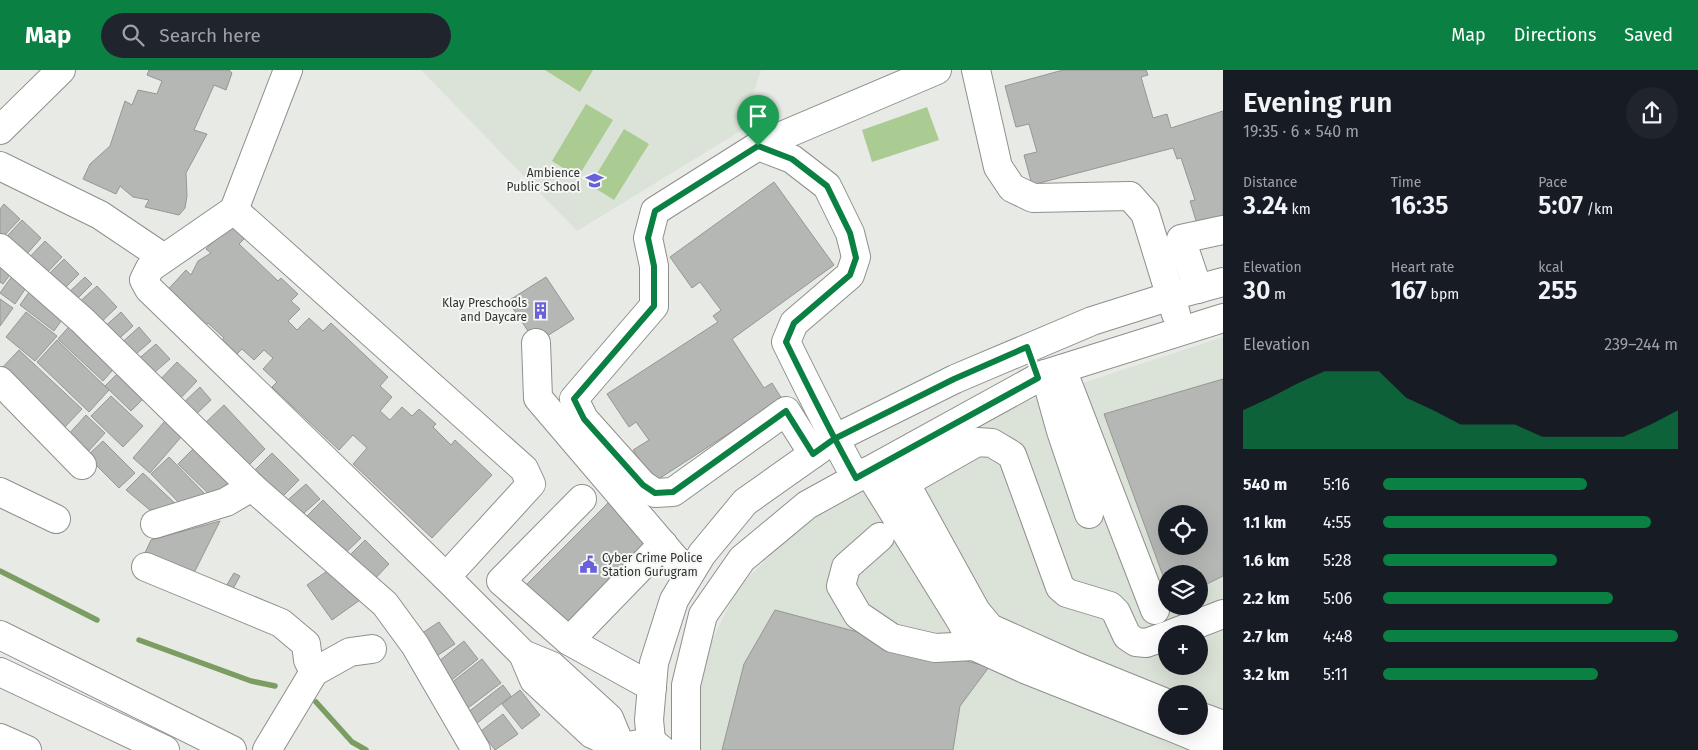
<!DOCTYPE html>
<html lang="en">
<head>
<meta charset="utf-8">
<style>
  body { margin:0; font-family:"Fira Sans",sans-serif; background:#20242c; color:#f1f3f6; height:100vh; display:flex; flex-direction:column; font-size:19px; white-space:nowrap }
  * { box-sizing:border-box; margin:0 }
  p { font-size:16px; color:#9ea1a6 }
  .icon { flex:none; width:28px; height:28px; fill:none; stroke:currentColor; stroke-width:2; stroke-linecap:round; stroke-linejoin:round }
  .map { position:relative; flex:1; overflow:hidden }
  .panel { display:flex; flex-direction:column; background:#171b24; width:475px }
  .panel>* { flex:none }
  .fabs { position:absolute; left:1158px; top:435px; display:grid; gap:10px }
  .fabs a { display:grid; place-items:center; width:50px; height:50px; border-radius:50%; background:#171b24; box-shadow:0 5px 20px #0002; font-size:25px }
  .pin { position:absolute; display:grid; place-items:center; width:42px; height:42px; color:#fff; margin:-51px -21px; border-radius:50% 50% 50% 0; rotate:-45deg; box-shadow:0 0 5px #0007 }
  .pin .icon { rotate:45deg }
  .round { display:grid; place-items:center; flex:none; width:52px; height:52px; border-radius:26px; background:#20242c }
  .summary { display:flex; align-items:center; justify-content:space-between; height:85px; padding:0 20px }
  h1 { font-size:28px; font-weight:600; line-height:38px }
  .figures { display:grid; grid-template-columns:repeat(3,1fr); gap:8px; height:85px; padding:5px 20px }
  .figures div { display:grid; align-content:center }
  .figures b { font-size:25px; font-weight:600 }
  .figures small { font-size:14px; font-weight:400 }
  .figures p { font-size:14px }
  .chart { height:140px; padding:10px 20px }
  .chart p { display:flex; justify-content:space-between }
  .chart svg { width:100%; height:90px; margin-top:5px; fill:#0b8043; opacity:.7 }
  ul { padding:0 20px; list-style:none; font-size:16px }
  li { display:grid; grid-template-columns:80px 60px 1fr; align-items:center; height:38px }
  li i { height:12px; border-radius:6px; background:#0b8043 }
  header { display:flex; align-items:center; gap:30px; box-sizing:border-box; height:70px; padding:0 25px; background:#0b8043; color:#fff }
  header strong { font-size:24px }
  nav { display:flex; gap:28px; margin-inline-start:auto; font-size:18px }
  .search { width:350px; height:45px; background:#20242c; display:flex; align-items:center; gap:12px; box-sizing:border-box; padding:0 18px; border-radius:28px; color:#9ea1a6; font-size:19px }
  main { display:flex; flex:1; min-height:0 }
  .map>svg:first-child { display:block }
  .built { fill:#dbe2d7; fill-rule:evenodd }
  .green { fill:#aacc92 }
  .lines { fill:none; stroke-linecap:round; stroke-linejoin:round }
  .stream { stroke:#7c9d62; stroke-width:5.5 }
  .building { fill:#b5b7b4; stroke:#959794; fill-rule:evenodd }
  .minor-casing { stroke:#8e908d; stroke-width:30 }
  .major-casing { stroke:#8e908d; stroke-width:30 }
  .minor { stroke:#fff; stroke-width:28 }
  .major { stroke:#fff; stroke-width:28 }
  .route-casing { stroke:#fff; stroke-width:10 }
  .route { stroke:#0b8043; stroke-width:6 }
  .labels { text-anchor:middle; stroke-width:4; stroke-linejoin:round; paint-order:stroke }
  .poi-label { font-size:12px; fill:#323332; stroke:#f5f7f4; text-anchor:end }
</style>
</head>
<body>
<header>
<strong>Map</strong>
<div class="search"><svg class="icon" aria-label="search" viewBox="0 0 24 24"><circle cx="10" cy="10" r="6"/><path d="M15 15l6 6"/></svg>Search here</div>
<nav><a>Map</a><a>Directions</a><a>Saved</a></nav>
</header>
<main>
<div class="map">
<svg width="1223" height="680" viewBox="0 0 1223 680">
  <rect width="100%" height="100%" fill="#e8eae6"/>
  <!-- built -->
  <g class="built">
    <polygon points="421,0 761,0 742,60 577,161"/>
    <path d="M1223,267V680H691L695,606L738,517L797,460L894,397L956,360L1022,333ZM1166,444H1199V476H1166ZM1166,504H1199V536H1166ZM1166,564H1199V596H1166ZM1166,624H1199V656H1166Z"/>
  </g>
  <!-- green -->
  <g class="green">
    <polygon points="545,0 593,0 580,22"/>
    <polygon points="586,34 613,50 578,107 552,91"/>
    <polygon points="927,37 939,70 872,92 862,60"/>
    <polygon points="624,59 649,74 614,130 590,115"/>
  </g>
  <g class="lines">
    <!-- stream -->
    <g class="stream">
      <polyline points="0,501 97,550"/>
      <polyline points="139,570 251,611 275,616"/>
      <polyline points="316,632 352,672 366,680"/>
    </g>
  </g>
  <!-- building -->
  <g class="building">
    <polygon points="149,0 229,0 232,3 226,20 214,15 194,60 207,64 186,103 187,126 185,138 179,145 145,137 149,130 133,127 120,116 116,124 83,109 90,94 110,76 125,31 132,35 138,20 157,24 162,11 147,5"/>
    <polygon points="1063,0 1146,0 1148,5 1141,7 1153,48 1167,44 1171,58 1223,41 1223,146 1197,154 1190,131 1195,130 1181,88 1177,89 1173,78 1032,115 1024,85 1037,82 1029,54 1016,57 1005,16"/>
    <polygon points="774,112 834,195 732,269 764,318 772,313 782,329 654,412 633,380 649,370 636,352 629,357 607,324 718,252 713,246 721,240 700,212 692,218 670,187"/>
    <polygon points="4,134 20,149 0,170 0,139"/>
    <polygon points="22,150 41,168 19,193 0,174"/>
    <polygon points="233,151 248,165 239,174 278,211 281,208 298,224 291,231 300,239 288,251 297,260 309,248 323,261 331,253 388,307 380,316 392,327 380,341 390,350 402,337 412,346 419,339 436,354 433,357 451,375 455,370 492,405 432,468 353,394 367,378 353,365 339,380 272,317 277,312 263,299 273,288 264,280 254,290 242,279 237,284 222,270 224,268 208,253 200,261 162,226 186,200 191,205 198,191 211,183 206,179"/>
    <polygon points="45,171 62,187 41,209 24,193"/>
    <polygon points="64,189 79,204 59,224 44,209"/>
    <polygon points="0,191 15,198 3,214 0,212"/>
    <polygon points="15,202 30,212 15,234 0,223"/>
    <polygon points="85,207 92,214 71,235 64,227"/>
    <polygon points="546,207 574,249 536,273 508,231"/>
    <polygon points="34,215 68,241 54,261 20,235"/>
    <polygon points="97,216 117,237 95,258 75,236"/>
    <polygon points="0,229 13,238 0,256"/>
    <polygon points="26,242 57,266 35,291 6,267"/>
    <polygon points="121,242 133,256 113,274 101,260"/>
    <polygon points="74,251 119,293 103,311 58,269"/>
    <polygon points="139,257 151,271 129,290 118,276"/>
    <polygon points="57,270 109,320 89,342 37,292"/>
    <polygon points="156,274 170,289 148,308 135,292"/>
    <polygon points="19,280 82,339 61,361 0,300"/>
    <polygon points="177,292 197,311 175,334 155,315"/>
    <polygon points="125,296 150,322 131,341 105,316"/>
    <path d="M1223,309V506L1199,518V504H1166V514L1104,344ZM1166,444H1199V476H1166Z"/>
    <polygon points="200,317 211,330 191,349 179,337"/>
    <polygon points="111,326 143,356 123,377 91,346"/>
    <polygon points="224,335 265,379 243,401 201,357"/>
    <polygon points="171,344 188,359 150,403 133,388"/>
    <polygon points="86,345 105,363 86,384 67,366"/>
    <polygon points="202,370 236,404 213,428 178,394"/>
    <polygon points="103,371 135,403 119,418 87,386"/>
    <polygon points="272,383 299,410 276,433 249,406"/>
    <polygon points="169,387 204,423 187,441 151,404"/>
    <polygon points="143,403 180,438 157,446 126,420"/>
    <polygon points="306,414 320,429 296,450 282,435"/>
    <polygon points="323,430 361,468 339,489 301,452"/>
    <polygon points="610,431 652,473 568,557 524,517"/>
    <polygon points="220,451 192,507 144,485 151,470"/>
    <polygon points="365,470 389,494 369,515 344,491"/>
    <polygon points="336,495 360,530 332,550 307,515"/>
    <polygon points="234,503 240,506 228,528 225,518"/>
    <polygon points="775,540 989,597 960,636 953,680 722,680 744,594"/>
    <polygon points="439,552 455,574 429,591 413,569"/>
    <polygon points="464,571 478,589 448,613 434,595"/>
    <polygon points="482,589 501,613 464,641 446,617"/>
    <polygon points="503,615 511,626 476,654 467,643"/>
    <polygon points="520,620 540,645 522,659 502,634"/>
    <polygon points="503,644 518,664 495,680 481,661"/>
  </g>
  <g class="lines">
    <defs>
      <g id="minor">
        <polyline points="288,0 234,140 150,198 144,210 149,219 446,507 523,584 534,610 592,664 621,677 652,672 662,680"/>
        <polyline points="976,0 998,97 1012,118 1033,128 1130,126 1145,143 1176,244"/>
        <polyline points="0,60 61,0"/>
        <path d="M758,76L792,89L827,116L850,163L856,187L850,205L794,253L786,272C808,317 831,363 856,408"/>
        <polyline points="0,96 100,145 164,188"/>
        <polyline points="234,140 524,399 531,414 446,507"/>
        <polyline points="0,178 83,251 252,417 385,534 415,575 476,680"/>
        <polyline points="1198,219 1181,169 1223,160"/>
        <polyline points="536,273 538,328 689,505"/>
        <polyline points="1062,299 1155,540"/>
        <polyline points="1045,304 1061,361 1089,444"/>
        <polyline points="0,311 82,395"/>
        <polyline points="813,384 786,341 673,422 655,423 643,415 584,349 574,329 654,236 654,196 648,168 655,141 758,76 937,0"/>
        <polyline points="897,398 976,541 990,558 1077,597 1166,633"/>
        <polyline points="868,401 961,551 974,576 1027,600 1166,655"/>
        <polyline points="905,413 977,372 992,373 1012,385 1060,517 1067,523 1110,536 1116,542 1127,566 1136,572 1146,573 1166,566"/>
        <polyline points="0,422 56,449"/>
        <polyline points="582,429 501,511 569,571 663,474"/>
        <polyline points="155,454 226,432 252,417"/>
        <polyline points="880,467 846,497 841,516 858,545 892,568 935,578 974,576"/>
        <polyline points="146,497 281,553 306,574 308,590 314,602"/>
        <polyline points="1171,564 1223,544"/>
        <polyline points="569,571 652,617"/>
        <polyline points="523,584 552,596 609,648 621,677"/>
        <polyline points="1199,646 1223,655"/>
        <polyline points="1169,656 1198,668 1223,674"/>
        <polyline points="0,668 27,680"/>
        <polyline points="267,680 314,602 350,582 372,579"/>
        <polyline points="652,680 649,650 654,593 674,530 702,484 745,432 834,369 955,309 1092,251 1171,226 1223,212"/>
        <polyline points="686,680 686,615 703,545 742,489 807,435 1034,310 1045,304 1223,248"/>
      </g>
      <g id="major">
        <polyline points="0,565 232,680"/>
        <polyline points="0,602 165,680"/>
      </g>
    </defs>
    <!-- minor casing -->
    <use href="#minor" class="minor-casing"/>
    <!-- major casing -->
    <use href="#major" class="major-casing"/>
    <!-- minor -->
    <use href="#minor" class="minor"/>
    <!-- major -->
    <use href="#major" class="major"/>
  </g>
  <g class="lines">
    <defs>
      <path id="route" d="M758,76L792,89L827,116L850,163L856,188L850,205L794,253L786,272C808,317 831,363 856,408L1038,308L1027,277L954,309L834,369L813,384L786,341L673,422L655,423L643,415L584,349L574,329L654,236V196L648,168L655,141L758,76"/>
    </defs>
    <!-- route casing -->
    <use href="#route" class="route-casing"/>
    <!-- route -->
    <use href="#route" class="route"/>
  </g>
  <!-- icons -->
  <defs>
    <symbol id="school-bare" viewBox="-9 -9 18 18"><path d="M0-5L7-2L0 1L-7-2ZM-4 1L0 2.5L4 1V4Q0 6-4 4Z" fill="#6a61da" stroke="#f5f7f4" stroke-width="2.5" paint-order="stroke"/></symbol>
    <symbol id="building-bare" viewBox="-9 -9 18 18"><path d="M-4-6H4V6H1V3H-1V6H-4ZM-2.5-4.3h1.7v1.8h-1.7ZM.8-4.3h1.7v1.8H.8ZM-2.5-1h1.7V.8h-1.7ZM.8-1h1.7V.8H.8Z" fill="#6a61da" stroke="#f5f7f4" stroke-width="2.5" paint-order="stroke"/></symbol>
    <symbol id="civic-bare" viewBox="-9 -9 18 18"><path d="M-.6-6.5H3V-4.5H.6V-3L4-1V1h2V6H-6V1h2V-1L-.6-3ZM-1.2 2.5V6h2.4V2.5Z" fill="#6a61da" stroke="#f5f7f4" stroke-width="2.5" paint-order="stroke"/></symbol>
  </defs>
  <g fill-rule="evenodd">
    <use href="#school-bare" x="582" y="98" width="25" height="25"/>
    <use href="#building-bare" x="528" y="228" width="25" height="25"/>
    <use href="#civic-bare" x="576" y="482" width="25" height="25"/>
  </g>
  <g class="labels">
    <!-- poi labels -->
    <g class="poi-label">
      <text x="580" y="107">Ambience<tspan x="580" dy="14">Public School</tspan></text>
      <text x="527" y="237">Klay Preschools<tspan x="527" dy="14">and Daycare</tspan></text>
      <text x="602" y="492" text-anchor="start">Cyber Crime Police<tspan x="602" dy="14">Station Gurugram</tspan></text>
    </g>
  </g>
</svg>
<div class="fabs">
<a><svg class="icon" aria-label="locate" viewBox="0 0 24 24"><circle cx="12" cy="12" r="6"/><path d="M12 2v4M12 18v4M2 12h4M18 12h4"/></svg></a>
<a><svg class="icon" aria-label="layers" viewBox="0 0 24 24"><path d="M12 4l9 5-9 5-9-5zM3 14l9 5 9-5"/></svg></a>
<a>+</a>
<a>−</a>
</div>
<div class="pin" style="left:758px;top:76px;background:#1e9e55"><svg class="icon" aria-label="arrive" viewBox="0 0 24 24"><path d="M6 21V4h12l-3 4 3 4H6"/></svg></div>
</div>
<section class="panel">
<div class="summary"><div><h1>Evening run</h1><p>19:35 · 6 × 540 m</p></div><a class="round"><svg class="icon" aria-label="share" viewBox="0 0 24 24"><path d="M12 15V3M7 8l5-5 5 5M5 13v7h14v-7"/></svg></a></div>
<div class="figures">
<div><p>Distance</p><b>3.24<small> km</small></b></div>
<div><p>Time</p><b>16:35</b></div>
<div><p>Pace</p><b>5:07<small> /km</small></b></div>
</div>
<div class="figures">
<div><p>Elevation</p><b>30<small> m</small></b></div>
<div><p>Heart rate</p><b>167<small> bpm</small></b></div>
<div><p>kcal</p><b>255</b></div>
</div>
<div class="chart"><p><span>Elevation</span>239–244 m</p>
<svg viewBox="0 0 160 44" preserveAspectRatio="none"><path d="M0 44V25L10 19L20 12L30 6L40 6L50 6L60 19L70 25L80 32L90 32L100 32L110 38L120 38L130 38L140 38L150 32L160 25V44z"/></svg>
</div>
<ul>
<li><b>540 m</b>5:16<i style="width:69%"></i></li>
<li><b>1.1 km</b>4:55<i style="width:91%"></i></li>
<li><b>1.6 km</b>5:28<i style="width:59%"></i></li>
<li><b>2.2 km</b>5:06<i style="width:78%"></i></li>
<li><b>2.7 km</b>4:48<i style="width:100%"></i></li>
<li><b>3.2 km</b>5:11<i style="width:73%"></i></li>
</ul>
</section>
</main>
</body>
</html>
